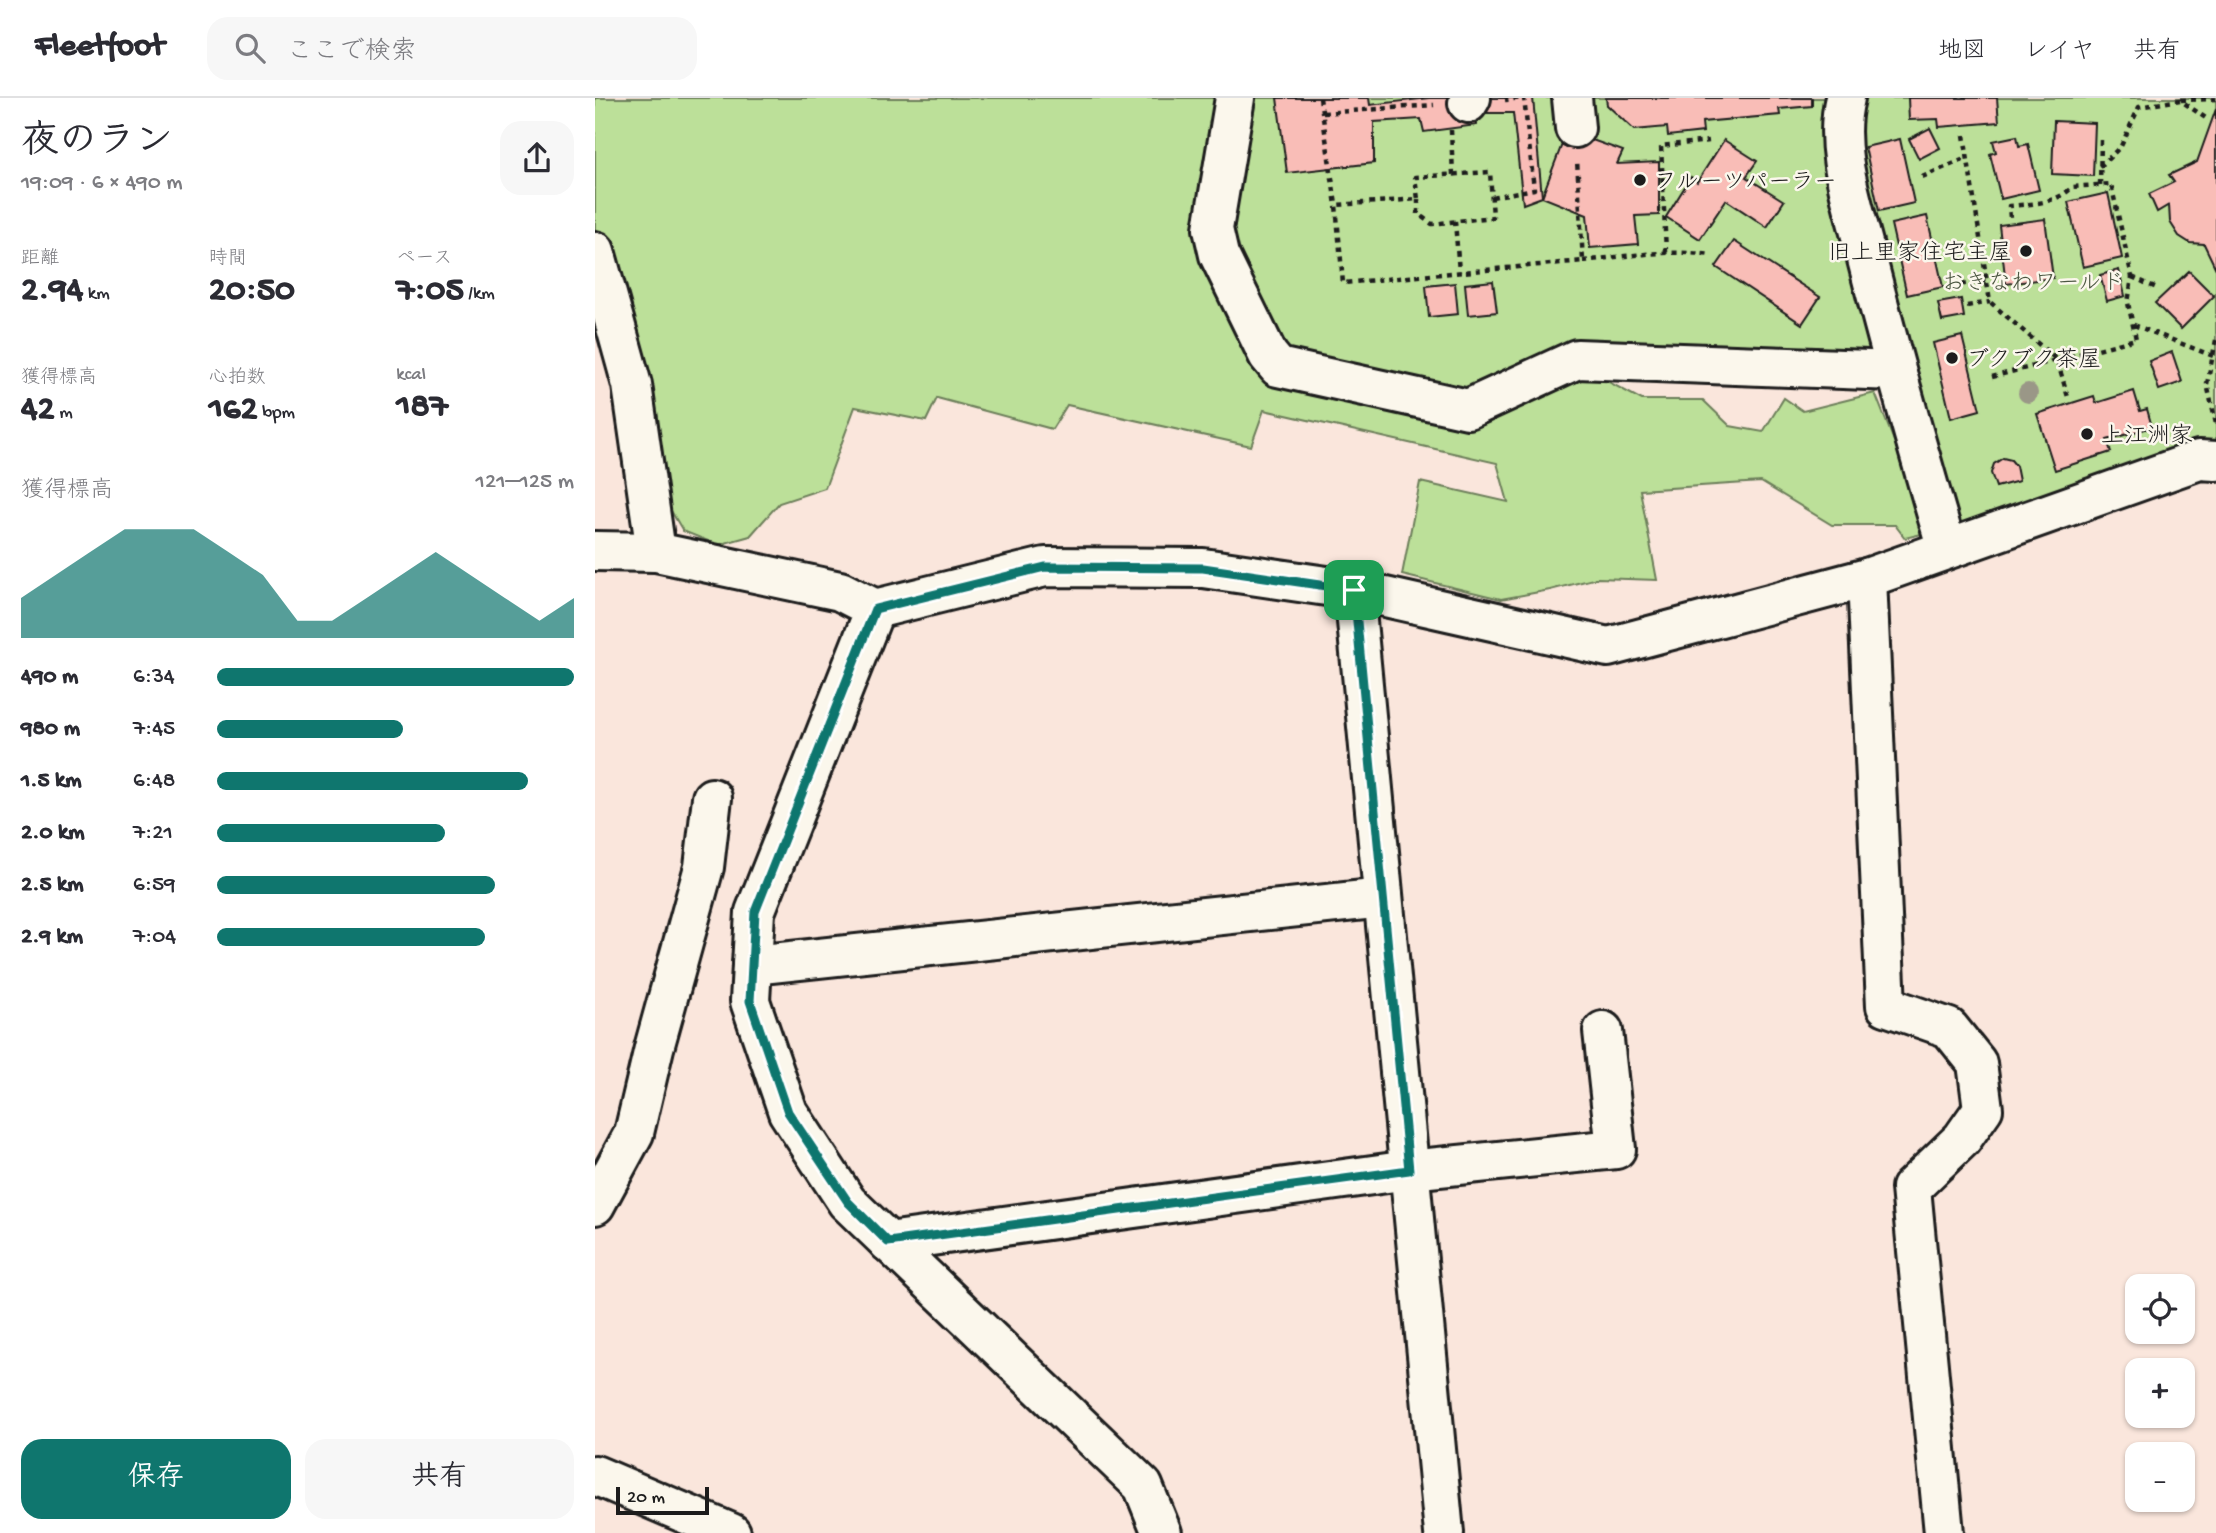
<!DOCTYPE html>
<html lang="ja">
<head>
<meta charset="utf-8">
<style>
  body { margin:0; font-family:"Gochi Hand","Klee One",sans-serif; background:#f7f7f7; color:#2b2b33; height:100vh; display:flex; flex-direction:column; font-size:26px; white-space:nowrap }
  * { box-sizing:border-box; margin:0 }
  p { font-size:23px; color:#7c7c81 }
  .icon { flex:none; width:38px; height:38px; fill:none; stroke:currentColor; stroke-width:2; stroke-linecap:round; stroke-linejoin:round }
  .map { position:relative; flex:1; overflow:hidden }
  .details { display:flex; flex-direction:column; background:#fff; width:595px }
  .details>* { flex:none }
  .buttons { position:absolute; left:1530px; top:1176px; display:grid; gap:14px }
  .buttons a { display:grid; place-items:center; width:70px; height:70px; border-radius:14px; background:#fff; box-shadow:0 2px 5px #0004; font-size:35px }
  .scale { position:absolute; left:21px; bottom:18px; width:93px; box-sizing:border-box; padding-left:7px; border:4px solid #1c1c1c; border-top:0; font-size:19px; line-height:24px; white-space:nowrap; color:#1c1c1c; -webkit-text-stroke:5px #fbf7ec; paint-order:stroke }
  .pin { position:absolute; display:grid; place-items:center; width:60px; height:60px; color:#fff; margin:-30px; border-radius:14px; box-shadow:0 4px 10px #0006 }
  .round { display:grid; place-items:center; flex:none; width:74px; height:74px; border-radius:21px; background:#f7f7f7 }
  .overview { display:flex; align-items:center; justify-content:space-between; height:119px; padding:0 21px }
  h1 { font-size:38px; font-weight:800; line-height:52px }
  .stats { display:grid; grid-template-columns:repeat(3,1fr); gap:10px; height:119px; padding:7px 21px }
  .stats div { display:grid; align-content:center }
  .stats b { font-size:35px; font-weight:800 }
  .stats small { font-size:19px; font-weight:400 }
  .stats p { font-size:19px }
  .chart { height:196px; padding:14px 21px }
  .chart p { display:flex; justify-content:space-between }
  .chart svg { width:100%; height:126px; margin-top:7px; fill:#0f766e; opacity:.7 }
  .cta { display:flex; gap:14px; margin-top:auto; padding:14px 21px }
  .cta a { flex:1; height:80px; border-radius:21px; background:#0f766e; color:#fff; font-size:28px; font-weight:800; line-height:80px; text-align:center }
  .cta a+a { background:#f7f7f7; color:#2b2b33 }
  ul { padding:0 21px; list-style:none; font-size:23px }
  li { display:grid; grid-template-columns:112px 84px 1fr; align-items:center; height:52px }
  li i { height:18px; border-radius:9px; background:#0f766e }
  header { display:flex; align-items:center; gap:42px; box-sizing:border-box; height:98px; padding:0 35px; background:#fff; border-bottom:2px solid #e1e1e2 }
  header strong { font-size:33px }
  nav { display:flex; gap:38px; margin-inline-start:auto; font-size:24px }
  .search { width:490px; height:63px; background:#f7f7f7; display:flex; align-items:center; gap:18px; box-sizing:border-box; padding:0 24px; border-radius:21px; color:#7c7c81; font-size:26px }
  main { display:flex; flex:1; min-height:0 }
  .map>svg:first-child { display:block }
  .green { fill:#bce099; stroke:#6c7e5a; stroke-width:2 }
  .building { fill:#f9bdb7; stroke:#1c1c1c; stroke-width:2 }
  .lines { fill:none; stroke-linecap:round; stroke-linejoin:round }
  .minor-casing { stroke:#1c1c1c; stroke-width:44 }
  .path { stroke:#1c1c1c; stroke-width:4.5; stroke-dasharray:5 5; stroke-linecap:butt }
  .minor { stroke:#fbf7ec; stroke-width:38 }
  .tree { fill:#9a9787 }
  .route-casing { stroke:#fff; stroke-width:14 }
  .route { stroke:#0f766e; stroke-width:9 }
  .poi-dot { fill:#1c1c1c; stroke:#fbf7ec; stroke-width:2.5 }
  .labels { text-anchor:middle; stroke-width:5; stroke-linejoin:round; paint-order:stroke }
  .poi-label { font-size:23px; fill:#1c1c1c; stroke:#fbf7ec; text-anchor:start }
  .park-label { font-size:23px; fill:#4c5742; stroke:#fbf7ec }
</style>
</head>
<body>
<header>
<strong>Fleetfoot</strong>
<div class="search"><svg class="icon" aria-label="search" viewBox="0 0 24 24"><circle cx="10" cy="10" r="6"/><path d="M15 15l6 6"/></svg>ここで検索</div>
<nav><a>地図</a><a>レイヤ</a><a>共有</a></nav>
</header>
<main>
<section class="details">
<div class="overview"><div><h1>夜のラン</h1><p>19:09 · 6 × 490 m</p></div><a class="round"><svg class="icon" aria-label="share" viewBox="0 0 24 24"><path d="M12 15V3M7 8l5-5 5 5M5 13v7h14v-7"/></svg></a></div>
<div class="stats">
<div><p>距離</p><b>2.94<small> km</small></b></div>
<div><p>時間</p><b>20:50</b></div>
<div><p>ペース</p><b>7:05<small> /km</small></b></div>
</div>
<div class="stats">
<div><p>獲得標高</p><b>42<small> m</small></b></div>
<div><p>心拍数</p><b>162<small> bpm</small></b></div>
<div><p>kcal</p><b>187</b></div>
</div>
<div class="chart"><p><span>獲得標高</span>121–125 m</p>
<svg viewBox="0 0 160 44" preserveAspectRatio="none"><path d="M0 44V30L10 22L20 14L30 6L40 6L50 6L60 14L70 22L80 38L90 38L100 30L110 22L120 14L130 22L140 30L150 38L160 30V44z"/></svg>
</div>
<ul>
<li><b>490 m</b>6:34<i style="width:100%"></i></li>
<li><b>980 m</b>7:45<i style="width:52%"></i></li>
<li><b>1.5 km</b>6:48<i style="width:87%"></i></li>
<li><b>2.0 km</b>7:21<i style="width:64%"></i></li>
<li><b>2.5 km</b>6:59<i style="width:78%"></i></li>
<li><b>2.9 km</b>7:04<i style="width:75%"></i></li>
</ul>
<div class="cta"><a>保存</a><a>共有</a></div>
</section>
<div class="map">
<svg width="1621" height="1435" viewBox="0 0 1621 1435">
  <rect width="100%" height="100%" fill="#fae6dc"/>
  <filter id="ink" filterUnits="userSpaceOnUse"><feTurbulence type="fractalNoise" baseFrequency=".0143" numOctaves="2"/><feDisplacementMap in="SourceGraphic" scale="14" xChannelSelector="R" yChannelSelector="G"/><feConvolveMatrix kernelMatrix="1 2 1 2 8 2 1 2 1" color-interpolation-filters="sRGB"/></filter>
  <g filter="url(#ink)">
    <!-- green -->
    <polygon class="green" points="0,0 1621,0 1621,352 1341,443 1288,284 984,267 875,323 988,270 1047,302 1108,302 1135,328 1168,334 1189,300 1208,313 1280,295 1335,434 1310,440 1300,427 1237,427 1166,384 1045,392 1062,482 1002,480 955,492 906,501 807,477 825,384 913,404 902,365 669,312 656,348 472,307 457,331 342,300 331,323 260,309 230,390 184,405 155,438 123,447 88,433 69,401 0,143"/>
    <!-- building -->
    <g class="building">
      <polygon points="682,0 774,0 775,7 834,0 938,0 947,99 928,106 918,15 881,15 882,27 829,34 826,21 779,24 779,65 692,75"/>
      <polygon points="1011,0 1217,0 1217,8 1184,11 1185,17 1107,24 1108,34 1073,38 1072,29 1039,32 1012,7"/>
      <polygon points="1313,0 1402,0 1404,24 1344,29 1343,21 1314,22"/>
      <polygon points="1621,11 1621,171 1609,146 1595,145 1584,138 1575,124 1574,107 1562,114 1554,96 1579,84 1574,77 1602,64"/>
      <polygon points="1459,23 1500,25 1498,78 1457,76"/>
      <polygon points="1335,30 1345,50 1324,61 1314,41"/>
      <polygon points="972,33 1028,53 1022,66 1064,64 1064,117 1040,118 1043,146 995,150 992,117 947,99"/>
      <polygon points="1422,38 1424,48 1433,46 1444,92 1406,101 1395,56 1401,54 1398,43"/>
      <polygon points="1305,41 1319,105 1284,113 1270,49"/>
      <polygon points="1129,42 1162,63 1151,79 1189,103 1172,129 1131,102 1105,141 1071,119 1096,79 1102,84"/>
      <polygon points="1513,95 1527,160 1488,169 1473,104"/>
      <polygon points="1332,118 1348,189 1312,197 1296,126"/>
      <polygon points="1450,121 1458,180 1411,186 1404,127"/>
      <polygon points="1139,143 1225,199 1207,226 1121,169"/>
      <polygon points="1524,172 1530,198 1512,203 1505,177"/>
      <polygon points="1594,173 1619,198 1586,231 1560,205"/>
      <polygon points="898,183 902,214 873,217 870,186"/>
      <polygon points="860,185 863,216 834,219 831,188"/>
      <polygon points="1366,201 1369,219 1347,223 1343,205"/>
      <polygon points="1367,238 1385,312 1356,320 1338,245"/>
      <polygon points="1577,254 1587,284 1564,292 1554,263"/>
      <polygon points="1539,293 1545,313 1552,311 1557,329 1512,342 1516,354 1460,372 1442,316 1499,298 1501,305"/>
      <polygon points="1408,360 1416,362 1421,368 1424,383 1401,389 1396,375 1399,366"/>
    </g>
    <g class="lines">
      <defs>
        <g id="minor">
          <polyline points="640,0 618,131 624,157 673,257 683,269 873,311 982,261 1300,273"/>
          <polyline points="977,0 980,30"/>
          <path d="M1250,0C1237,51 1259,108 1271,157C1296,256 1323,353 1352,451"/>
          <polyline points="873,5 876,0"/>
          <polyline points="0,153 37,287 61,454"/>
          <polyline points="0,453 61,454 245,493 280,511 450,469 608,470 759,492 1013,549 1272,480 1604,362 1621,363"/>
          <polyline points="1272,480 1291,908 1354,930 1382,965 1388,1011 1367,1041 1316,1090 1349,1435"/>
          <polyline points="759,492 849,1435"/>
          <polyline points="280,511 160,814 155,903 193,1014 252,1104 548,1388 567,1435"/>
          <polyline points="157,867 788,800"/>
          <polyline points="0,1107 39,1035 59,950 109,769 117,700"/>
          <polyline points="293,1144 814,1072 1021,1051 1008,933"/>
          <polyline points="0,1377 136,1435"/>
        </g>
      </defs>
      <!-- minor casing -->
      <use href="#minor" class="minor-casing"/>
      <!-- path -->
      <g class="path">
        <polyline points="725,0 741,107"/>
        <polyline points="1586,2 1621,1"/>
        <polyline points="728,15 839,7"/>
        <polyline points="856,32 858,77"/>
        <polyline points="1369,37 1395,204 1462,262 1473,299"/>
        <polyline points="1505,69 1526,48 1544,9 1585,2 1612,21"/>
        <polyline points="1327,79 1372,60"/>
        <polyline points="1505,87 1506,42"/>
        <polyline points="897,99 939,91 929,0 910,2"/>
        <polyline points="823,101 823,116 837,126 898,119 895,74 820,79 823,101 741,107 748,185 988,163 982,62"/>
        <polyline points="860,123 864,174"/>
        <polyline points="1071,154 1066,48 1114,43"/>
        <path d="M988,163C1031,158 1073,151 1117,157"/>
        <polyline points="1537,179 1564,191"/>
        <polyline points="1356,188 1391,183"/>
        <polyline points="1372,208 1395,204"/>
        <polyline points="1539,227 1618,258"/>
        <polyline points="1621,242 1612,286 1621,326"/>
        <path d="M1397,279L1541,241L1533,205L1537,179L1516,86L1477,89C1462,106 1435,106 1414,108L1415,120"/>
      </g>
      <!-- minor -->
      <use href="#minor" class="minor"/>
    </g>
    <!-- trees -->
    <circle class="tree" cx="1433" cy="295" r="10"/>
  </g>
  <g class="lines" filter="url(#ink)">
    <defs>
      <polygon id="route" points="450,469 608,470 759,492 814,1072 293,1144 253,1104 193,1014 155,903 160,814 280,511"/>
    </defs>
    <!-- route casing -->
    <use href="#route" class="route-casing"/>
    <!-- route -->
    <use href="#route" class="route"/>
  </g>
  <!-- markers -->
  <g class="poi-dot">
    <circle cx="1045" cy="82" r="7"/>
    <circle cx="1431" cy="153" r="7"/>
    <circle cx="1357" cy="260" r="7"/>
    <circle cx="1492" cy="336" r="7"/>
  </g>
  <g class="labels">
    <!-- poi labels -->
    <g class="poi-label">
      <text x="1059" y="90">フルーツパーラー</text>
      <text x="1417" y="161" text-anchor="end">旧上里家住宅主屋</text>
      <text x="1371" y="268">ブクブク茶屋</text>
      <text x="1506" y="344">上江洲家</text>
    </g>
    <!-- park labels -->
    <g class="park-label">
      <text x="1438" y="191">おきなわワールド</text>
    </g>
  </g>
</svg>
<div class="buttons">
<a><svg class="icon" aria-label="locate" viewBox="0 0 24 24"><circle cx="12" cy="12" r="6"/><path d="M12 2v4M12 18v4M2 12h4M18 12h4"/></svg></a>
<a>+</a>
<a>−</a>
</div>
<div class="scale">20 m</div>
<div class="pin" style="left:759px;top:492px;background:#1e9e55"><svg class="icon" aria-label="arrive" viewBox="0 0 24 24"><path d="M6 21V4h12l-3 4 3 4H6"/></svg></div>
</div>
</main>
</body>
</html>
